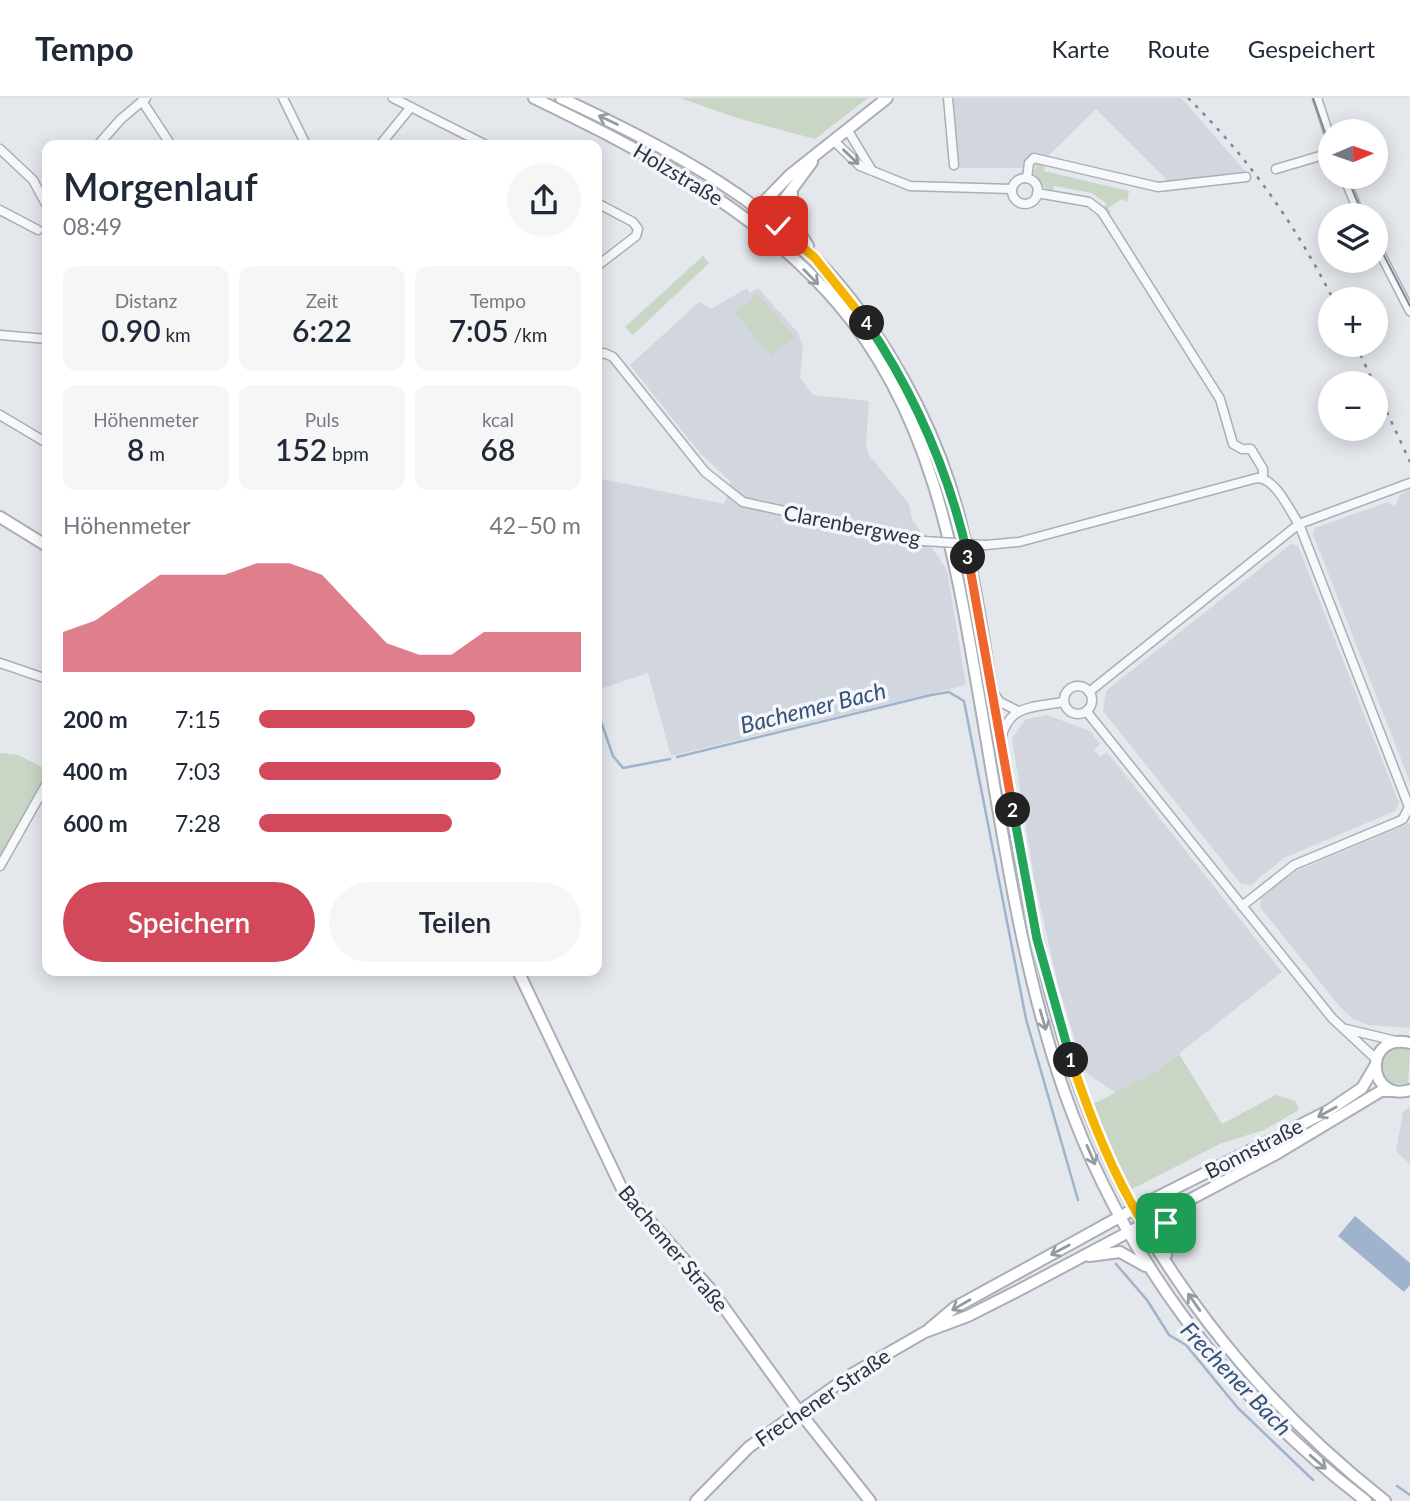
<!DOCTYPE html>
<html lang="de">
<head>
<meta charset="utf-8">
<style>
  body { margin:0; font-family:Lato,sans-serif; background:#f6f6f7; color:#1f2937; height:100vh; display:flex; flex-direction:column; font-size:26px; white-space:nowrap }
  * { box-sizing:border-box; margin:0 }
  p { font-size:23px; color:#747a83 }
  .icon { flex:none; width:38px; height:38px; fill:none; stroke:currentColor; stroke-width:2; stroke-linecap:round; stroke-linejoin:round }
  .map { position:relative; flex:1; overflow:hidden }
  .drawer { position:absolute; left:42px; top:42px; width:560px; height:836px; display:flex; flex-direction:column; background:#fff; border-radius:14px; box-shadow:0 4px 18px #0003 }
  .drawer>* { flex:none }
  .needle { width:46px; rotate:88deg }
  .fabs { position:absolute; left:1318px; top:21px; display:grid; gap:14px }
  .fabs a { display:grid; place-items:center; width:70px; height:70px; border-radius:50%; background:#fff; box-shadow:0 4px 18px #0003; font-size:35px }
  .pin { position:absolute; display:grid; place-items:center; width:60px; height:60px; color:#fff; margin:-30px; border-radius:14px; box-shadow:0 4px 10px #0006 }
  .km { position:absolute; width:35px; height:35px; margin:-18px; border-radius:50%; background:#222; color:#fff; font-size:19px; line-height:35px; text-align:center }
  .round { display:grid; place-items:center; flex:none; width:74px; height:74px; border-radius:37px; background:#f6f6f7 }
  .overview { display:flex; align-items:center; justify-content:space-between; height:119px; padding:0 21px }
  h1 { font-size:38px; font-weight:600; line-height:52px }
  .figures { display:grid; grid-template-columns:repeat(3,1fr); gap:10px; height:119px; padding:7px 21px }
  .figures div { display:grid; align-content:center; border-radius:14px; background:#f6f6f7; text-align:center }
  .figures b { font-size:30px; font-weight:600 }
  .figures small { font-size:19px; font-weight:400 }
  .figures p { font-size:19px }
  .chart { height:196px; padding:14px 21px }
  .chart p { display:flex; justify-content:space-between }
  .chart svg { width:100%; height:126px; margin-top:7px; fill:#d1495b; opacity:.7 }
  .button { display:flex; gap:14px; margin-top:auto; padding:14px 21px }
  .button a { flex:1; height:80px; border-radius:42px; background:#d1495b; color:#fff; font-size:28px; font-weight:600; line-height:80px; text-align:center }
  .button a+a { background:#f6f6f7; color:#1f2937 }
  ul { padding:0 21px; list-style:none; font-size:23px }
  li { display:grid; grid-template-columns:112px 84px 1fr; align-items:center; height:52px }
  li i { height:18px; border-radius:9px; background:#d1495b }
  header { display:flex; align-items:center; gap:42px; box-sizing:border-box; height:98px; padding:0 35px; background:#fff; border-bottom:2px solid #e0e1e3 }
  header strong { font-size:33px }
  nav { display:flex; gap:38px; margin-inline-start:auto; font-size:24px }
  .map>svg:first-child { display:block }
  .built { fill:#d2d6de }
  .green { fill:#c9d6c5 }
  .water { fill:#9fb4cc }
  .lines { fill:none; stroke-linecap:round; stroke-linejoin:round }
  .stream { stroke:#9fb4cc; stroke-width:2.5 }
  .street-casing { stroke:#a9aeb7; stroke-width:11 }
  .secondary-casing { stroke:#a9aeb7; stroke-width:14 }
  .street { stroke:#f7f8fa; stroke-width:8 }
  .secondary { stroke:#fff; stroke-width:10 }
  .tram { stroke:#7d8696; stroke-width:2 }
  .rail { stroke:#7d8696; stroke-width:2.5; stroke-dasharray:3.5 7; stroke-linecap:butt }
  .street-bridge-casing { stroke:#a9aeb7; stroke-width:11; stroke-linecap:butt }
  .street-bridge { stroke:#f7f8fa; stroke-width:8 }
  .oneway { stroke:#959aa2 }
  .oneway2 { stroke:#9196a0 }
  .split-1-casing { stroke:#fff; stroke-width:14 }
  .split-2-casing { stroke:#fff; stroke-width:14 }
  .split-3-casing { stroke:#fff; stroke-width:14 }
  .split-4-casing { stroke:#fff; stroke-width:14 }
  .split-5-casing { stroke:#fff; stroke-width:14 }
  .split-1 { stroke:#f5b400; stroke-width:9 }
  .split-2 { stroke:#22a559; stroke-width:9 }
  .split-3 { stroke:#f0652b; stroke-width:9 }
  .split-4 { stroke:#22a559; stroke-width:9 }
  .split-5 { stroke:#f5b400; stroke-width:9 }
  .labels { text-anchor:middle; stroke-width:7; stroke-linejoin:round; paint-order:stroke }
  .street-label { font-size:21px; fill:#2b3445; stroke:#f4f6f9 }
  .water-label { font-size:23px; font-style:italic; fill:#34527a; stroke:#f4f6f9 }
</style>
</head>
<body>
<header>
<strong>Tempo</strong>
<nav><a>Karte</a><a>Route</a><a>Gespeichert</a></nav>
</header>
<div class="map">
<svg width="1410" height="1403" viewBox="0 0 1410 1403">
  <rect width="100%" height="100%" fill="#e4e7ec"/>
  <!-- built -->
  <g class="built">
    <polygon points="953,0 1181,0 1246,74 1169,84 1096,11 1049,57 1024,70 960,70"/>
    <polygon points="747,190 750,195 758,190 798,235 803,250 800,280 813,297 869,303 866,347 869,357 909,406 912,421 947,472 966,587 671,658 648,575 597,592 597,380 724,406 731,384 700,355 630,267 699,204 711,211"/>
    <polygon points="1410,391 1410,684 1313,436 1315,430 1388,404 1395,408 1400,397"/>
    <polygon points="1291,446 1298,448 1399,705 1395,713 1284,760 1251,787 1241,786 1103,613 1106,593"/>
    <polygon points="1047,617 1090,633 1100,646 1094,652 1100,659 1107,654 1282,874 1156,974 1116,995 1085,974 1058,887 1034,780 1012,640 1026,621"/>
    <polygon points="1410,725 1410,930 1369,927 1353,921 1340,909 1260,809 1261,800 1296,773"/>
    <polygon points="1410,1009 1410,1066 1396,1053 1403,1014"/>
  </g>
  <!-- green -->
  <g class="green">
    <polygon points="680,0 868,0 815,41 737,20"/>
    <polygon points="1036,66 1045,66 1044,73 1129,93 1127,104 1122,101 1108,110 1111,114 1109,116 1104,109 1107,106 1092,95 1054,88 1053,93 1045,90 1034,75"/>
    <polygon points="703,158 709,165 633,237 625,229"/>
    <polygon points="758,196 794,239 771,258 735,215"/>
    <polygon points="0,655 18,657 47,672 47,677 0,758"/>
    <polygon points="1395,948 1410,951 1408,986 1389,985 1381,974 1384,955"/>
    <polygon points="1179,956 1222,1026 1276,997 1295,1003 1299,1012 1264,1032 1222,1045 1130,1092 1093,1006 1156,974"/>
  </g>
  <!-- water -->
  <polygon class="water" points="1355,1118 1410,1165 1410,1187 1404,1194 1338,1138"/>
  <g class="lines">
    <!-- stream -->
    <g class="stream">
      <polyline points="597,612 613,658 623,670 670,661"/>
      <polyline points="677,659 931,597 949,594 964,603 1026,921 1078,1102"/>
      <polyline points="1116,1166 1147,1202 1169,1237 1186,1247 1238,1310 1313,1382"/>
      <polyline points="1397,1388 1410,1397"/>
    </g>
    <defs>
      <g id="street">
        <polyline points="283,0 306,47"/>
        <polyline points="393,0 486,47"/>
        <polyline points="948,0 954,67"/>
        <polyline points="1317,0 1330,40"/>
        <polyline points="142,3 171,47"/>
        <polyline points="847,31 871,71"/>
        <polyline points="833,42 860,68 910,88 1012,91"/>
        <polyline points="98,47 121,21 146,0"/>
        <polyline points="380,47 411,9"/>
        <polyline points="0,51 33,82 47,108"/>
        <polyline points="1276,71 1330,55"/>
        <polyline points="1344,79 1360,117"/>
        <polyline points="1027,80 1029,65 1034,60 1158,89 1246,79"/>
        <circle cx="1025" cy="93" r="13"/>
        <polyline points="1037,95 1089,104 1102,114 1220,301 1233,346 1242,351"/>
        <polyline points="597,105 633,124 638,131 636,138 597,168"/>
        <polyline points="0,112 38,132"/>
        <polyline points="1376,147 1410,213"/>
        <polyline points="0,237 47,241"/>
        <polyline points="597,258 604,255 613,259 705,374 743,404 924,443"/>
        <polyline points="0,317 47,345"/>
        <polyline points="1246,351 1251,351 1263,371 1263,380"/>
        <path d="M986,447L1019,444L1257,380C1276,380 1289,412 1299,426L1409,709L1403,721L1397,724L1294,767L1242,808"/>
        <polyline points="0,565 47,581"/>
        <circle cx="1078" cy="602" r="14"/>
        <polyline points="993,594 1000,604 1018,613"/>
        <polyline points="1089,594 1299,426 1410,385"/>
        <polyline points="1087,614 1332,920 1376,961"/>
        <path d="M1001,641C1009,606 1032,610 1063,604"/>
        <polyline points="0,768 47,685"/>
        <polyline points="1346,931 1396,943"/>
      </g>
      <g id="secondary">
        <path d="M534,0C645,54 756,110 838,206C933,317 955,459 979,598C1002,730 1020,866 1064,993C1122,1158 1227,1297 1366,1403"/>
        <path d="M561,0C669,51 779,106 853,204C901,267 939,341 959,418C976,484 985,553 996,620C1019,750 1038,880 1085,1004C1144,1162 1253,1299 1385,1403"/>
        <polyline points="792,96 791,121 808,148"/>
        <polyline points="754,114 790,77 887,0"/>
        <polyline points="761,133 812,64"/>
        <polyline points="0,419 47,448"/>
        <polyline points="518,873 623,1093 712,1193 798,1312 870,1403"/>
        <path d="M1410,945C1362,934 1367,1005 1410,992"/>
        <polyline points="1166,1157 1163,1132 1177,1112"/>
        <polyline points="1089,1158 1120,1154 1145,1168"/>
        <polyline points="929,1231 954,1210 1134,1111 1328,1013 1362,990 1375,968"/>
        <polyline points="696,1403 749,1349 852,1276 925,1234 968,1218 1023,1190 1276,1056 1381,993 1392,993"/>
      </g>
    </defs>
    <!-- street casing -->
    <use href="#street" class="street-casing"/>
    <!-- secondary casing -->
    <use href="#secondary" class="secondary-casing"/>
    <!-- street -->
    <use href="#street" class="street"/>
    <!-- secondary -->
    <use href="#secondary" class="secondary"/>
    <!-- tram -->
    <g class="tram">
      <polyline points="1313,0 1330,49"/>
      <polyline points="1347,79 1363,117"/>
      <polyline points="1376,142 1410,208"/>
    </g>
    <!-- rail -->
    <g class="rail">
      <path d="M1188,0C1248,59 1295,126 1333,201"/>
      <polyline points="1356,247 1410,364"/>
    </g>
    <defs>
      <polyline id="street-bridge" points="924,443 986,447"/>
    </defs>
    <!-- street-bridge casing -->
    <use href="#street-bridge" class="street-bridge-casing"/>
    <!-- street-bridge -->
    <use href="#street-bridge" class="street-bridge"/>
  </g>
  <!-- one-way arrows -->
  <defs><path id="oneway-shaft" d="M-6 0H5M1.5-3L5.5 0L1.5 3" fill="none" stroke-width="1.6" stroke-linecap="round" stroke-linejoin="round" transform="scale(1.75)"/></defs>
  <g class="oneway">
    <use href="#oneway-shaft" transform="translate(608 22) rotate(-155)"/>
    <use href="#oneway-shaft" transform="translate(811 179) rotate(46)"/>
    <use href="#oneway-shaft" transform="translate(1043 922) rotate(74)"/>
    <use href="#oneway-shaft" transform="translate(1327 1014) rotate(151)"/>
    <use href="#oneway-shaft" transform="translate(1091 1057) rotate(67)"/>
    <use href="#oneway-shaft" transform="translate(1060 1152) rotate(152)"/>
    <use href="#oneway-shaft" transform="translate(1194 1204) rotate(-125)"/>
    <use href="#oneway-shaft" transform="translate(961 1207) rotate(150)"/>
    <use href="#oneway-shaft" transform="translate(1318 1364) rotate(41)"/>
  </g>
  <use class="oneway2" href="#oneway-shaft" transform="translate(851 59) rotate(44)"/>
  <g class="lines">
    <defs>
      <path id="split-1" d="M1071,962C1090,1018 1112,1075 1143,1125L1186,1104L1166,1125"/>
      <polyline id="split-2" points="1013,712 1037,841 1071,962"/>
      <polyline id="split-3" points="968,459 1013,712"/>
      <path id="split-4" d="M867,225C916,298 949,374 968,459"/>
      <polyline id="split-5" points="778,128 815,160 867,225"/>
    </defs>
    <!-- split-1 casing -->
    <use href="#split-1" class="split-1-casing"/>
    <!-- split-2 casing -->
    <use href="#split-2" class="split-2-casing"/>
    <!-- split-3 casing -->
    <use href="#split-3" class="split-3-casing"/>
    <!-- split-4 casing -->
    <use href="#split-4" class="split-4-casing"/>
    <!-- split-5 casing -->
    <use href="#split-5" class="split-5-casing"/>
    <!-- split-1 -->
    <use href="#split-1" class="split-1"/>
    <!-- split-2 -->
    <use href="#split-2" class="split-2"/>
    <!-- split-3 -->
    <use href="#split-3" class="split-3"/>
    <!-- split-4 -->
    <use href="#split-4" class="split-4"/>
    <!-- split-5 -->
    <use href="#split-5" class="split-5"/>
  </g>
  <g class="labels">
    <!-- street labels -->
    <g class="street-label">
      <text transform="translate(678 77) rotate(31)" y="7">Holzstraße</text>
      <text transform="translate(852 428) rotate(11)" y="7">Clarenbergweg</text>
      <text transform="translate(1254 1051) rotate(-27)" y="7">Bonnstraße</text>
      <text transform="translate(673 1151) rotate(50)" y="7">Bachemer Straße</text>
      <text transform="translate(823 1300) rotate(-34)" y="7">Frechener Straße</text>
    </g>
    <!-- water labels -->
    <g class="water-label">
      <text transform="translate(813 610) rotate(-14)" y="8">Bachemer Bach</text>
      <text transform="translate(1236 1281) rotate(46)" y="8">Frechener Bach</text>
    </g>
  </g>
</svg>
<div class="fabs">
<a><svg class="needle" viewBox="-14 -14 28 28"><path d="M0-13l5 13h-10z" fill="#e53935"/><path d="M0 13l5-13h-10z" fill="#747a83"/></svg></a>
<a><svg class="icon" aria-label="layers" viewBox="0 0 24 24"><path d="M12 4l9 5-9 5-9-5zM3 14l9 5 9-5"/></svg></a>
<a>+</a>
<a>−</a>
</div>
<div class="pin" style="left:1166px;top:1125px;background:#1e9e55"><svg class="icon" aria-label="arrive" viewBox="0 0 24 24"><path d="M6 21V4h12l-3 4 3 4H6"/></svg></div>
<div class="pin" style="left:778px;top:128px;background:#d93025"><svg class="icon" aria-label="check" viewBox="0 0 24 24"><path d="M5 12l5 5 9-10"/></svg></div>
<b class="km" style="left:1071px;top:962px">1</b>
<b class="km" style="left:1013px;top:712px">2</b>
<b class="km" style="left:968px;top:459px">3</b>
<b class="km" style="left:867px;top:225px">4</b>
<section class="drawer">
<div class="overview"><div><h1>Morgenlauf</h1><p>08:49</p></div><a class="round"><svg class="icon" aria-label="share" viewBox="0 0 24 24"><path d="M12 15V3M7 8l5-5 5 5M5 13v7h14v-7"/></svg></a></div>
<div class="figures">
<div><p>Distanz</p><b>0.90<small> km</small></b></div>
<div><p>Zeit</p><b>6:22</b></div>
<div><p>Tempo</p><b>7:05<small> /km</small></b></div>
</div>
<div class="figures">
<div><p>Höhenmeter</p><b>8<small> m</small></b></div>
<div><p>Puls</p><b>152<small> bpm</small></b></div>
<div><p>kcal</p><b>68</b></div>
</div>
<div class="chart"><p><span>Höhenmeter</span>42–50 m</p>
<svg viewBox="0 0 160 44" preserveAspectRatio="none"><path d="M0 44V30L10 26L20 18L30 10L40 10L50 10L60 6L70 6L80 10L90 22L100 34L110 38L120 38L130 30L140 30L150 30L160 30V44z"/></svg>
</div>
<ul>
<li><b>200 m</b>7:15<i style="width:67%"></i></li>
<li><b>400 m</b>7:03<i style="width:75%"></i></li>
<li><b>600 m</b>7:28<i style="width:60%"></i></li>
</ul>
<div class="button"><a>Speichern</a><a>Teilen</a></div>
</section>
</div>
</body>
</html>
